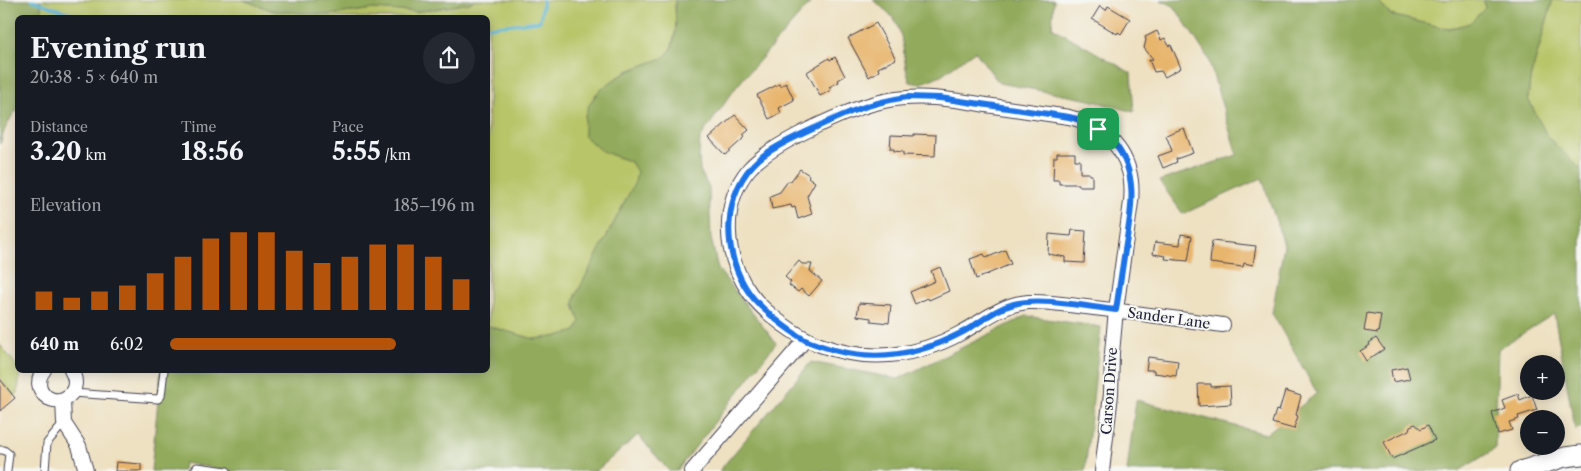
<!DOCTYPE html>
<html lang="en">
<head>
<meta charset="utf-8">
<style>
  body { margin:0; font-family:"Libre Caslon Text",serif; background:#242831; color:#f1f3f6; height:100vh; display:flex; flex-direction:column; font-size:19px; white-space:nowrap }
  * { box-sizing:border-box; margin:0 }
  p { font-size:16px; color:#9ea1a6 }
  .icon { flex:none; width:28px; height:28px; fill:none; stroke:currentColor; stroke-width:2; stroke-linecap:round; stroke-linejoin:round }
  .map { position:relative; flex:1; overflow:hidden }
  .side { position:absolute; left:15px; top:15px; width:475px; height:358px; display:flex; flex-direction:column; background:#171b24; border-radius:8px; box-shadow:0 2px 12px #0003 }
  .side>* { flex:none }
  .tools { position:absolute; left:1520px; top:355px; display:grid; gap:10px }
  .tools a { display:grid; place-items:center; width:45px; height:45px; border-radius:50%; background:#171b24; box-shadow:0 2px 12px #0003; font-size:25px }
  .pin { position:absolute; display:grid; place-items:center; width:42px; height:42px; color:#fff; margin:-21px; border-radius:10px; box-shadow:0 2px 8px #0006 }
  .round { display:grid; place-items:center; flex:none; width:52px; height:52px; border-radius:26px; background:#242831 }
  .summary { display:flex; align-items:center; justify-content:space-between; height:85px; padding:0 15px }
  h1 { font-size:28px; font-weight:700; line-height:38px }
  .stats { display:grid; grid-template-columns:repeat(3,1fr); gap:8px; height:85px; padding:5px 15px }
  .stats div { display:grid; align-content:center }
  .stats b { font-size:25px; font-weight:700 }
  .stats small { font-size:14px; font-weight:400 }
  .stats p { font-size:14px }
  .chart { height:140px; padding:10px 15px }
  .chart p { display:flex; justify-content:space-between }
  .chart svg { width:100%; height:90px; margin-top:5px; stroke:#b45309; stroke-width:6 }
  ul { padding:0 15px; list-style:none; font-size:16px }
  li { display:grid; grid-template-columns:80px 60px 1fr; align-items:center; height:38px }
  li i { height:12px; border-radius:6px; background:#b45309 }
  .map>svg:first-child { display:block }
  .green { fill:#b8c567; stroke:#6d7451 }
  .forest { fill:#92aa5c; stroke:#5a664c }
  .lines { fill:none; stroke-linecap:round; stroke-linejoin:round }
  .stream { stroke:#56b3d5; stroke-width:3 }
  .building { fill:#e8b56d }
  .lane-casing { stroke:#413f4f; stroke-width:9 }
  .street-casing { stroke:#413f4f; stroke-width:16 }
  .secondary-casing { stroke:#413f4f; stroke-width:21 }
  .lane { stroke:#fff; stroke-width:7 }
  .street { stroke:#fff; stroke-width:14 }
  .secondary { stroke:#fff; stroke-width:19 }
  .route-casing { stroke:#fff; stroke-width:10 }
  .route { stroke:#1a73e8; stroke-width:6 }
  .labels { text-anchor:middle; stroke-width:4; stroke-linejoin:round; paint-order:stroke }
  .street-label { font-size:14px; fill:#22223b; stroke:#f6f6f2 }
</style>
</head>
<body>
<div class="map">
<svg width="1581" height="471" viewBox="0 0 1581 471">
  <rect width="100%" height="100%" fill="#f6f6f2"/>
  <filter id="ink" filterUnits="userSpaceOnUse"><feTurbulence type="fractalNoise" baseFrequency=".02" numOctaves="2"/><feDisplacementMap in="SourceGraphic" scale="10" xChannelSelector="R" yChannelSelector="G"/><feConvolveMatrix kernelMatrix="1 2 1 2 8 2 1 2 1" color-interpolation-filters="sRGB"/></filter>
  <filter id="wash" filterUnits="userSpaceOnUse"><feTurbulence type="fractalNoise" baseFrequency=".0096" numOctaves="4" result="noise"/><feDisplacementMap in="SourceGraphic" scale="20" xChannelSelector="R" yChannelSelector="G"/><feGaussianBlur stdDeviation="1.12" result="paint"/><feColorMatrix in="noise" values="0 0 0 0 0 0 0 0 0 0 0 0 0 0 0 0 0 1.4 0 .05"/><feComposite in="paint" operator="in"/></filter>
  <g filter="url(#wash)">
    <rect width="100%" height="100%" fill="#eee1c2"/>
    <!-- green -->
    <g class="green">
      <polygon points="41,0 243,0 274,11 329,15 374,9 416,12 470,3 474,0 675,0 676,30 671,49 666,57 627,71 595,95 585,115 584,136 602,151 631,162 637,171 636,182 576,295 574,304 580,322 576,331 554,337 534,339 488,326 488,18 41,18"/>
      <polygon points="1378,0 1484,0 1485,8 1470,23 1449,29 1390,15"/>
      <polygon points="1551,0 1581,0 1581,170 1547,136 1528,99 1530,79 1552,3"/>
      <polygon points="0,345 17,366 18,370 20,370 18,393 14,396 0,379"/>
    </g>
    <!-- forest -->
    <g class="forest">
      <polygon points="0,0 41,0 41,17 18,18 17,112 14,112 4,131 0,144"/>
      <polygon points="243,0 474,0 470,3 416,12 374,9 329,15 274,11"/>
      <path d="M675,0H813L737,86L700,138L699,158L700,170L709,188L711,238L718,269L776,343L677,471H669L638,435L596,471H228L184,463L183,471H151L161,370H488V326L534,339L554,337L576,331L580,322L574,304L576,295L635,182L637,172L631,162L602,151L584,136C584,130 584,123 585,117C590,88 625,72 649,63C657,60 667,58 671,49C678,34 675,16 675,0Z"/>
      <path d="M873,0H1054L1052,27L1131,73L1134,112L1090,100L999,83L975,51L941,75L920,84L910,82C902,63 906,41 896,23C892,14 880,6 873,0Z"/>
      <polygon points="1161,0 1378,0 1390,15 1449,29 1470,23 1485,8 1484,0 1551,0 1552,2 1530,79 1528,99 1547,136 1581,170 1581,428 1575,429 1554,314 1498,349 1495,449 1459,471 1127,471 1136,400 1266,434 1317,393 1272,313 1284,245 1262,178 1183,214 1159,181 1237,155 1208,58 1174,6"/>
      <polygon points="1026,316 1101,327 1085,471 719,471 811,362 898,379"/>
    </g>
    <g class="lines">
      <!-- stream -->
      <g class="stream">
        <polyline points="32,0 84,18"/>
        <polyline points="488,27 540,21 543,0"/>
      </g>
    </g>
    <g id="blocks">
      <!-- building -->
      <g class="building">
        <polygon points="1100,6 1106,10 1108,6 1130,19 1121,34 1118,32 1117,34 1092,19"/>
        <polygon points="876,23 896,59 878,68 879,71 869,77 848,38"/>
        <polygon points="1157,31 1161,40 1165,38 1169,46 1171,45 1181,68 1165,77 1161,71 1154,72 1149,60 1153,59 1144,48 1146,40 1145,37"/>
        <polygon points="835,57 845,76 838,80 839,82 829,87 831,90 820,96 807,72 829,58 830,60"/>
        <polygon points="786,83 794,100 779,108 781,113 769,119 757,95 779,84 780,86"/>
        <polygon points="735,115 749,130 743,135 745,137 725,155 709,138"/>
        <polygon points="1184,128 1193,153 1176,159 1177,162 1163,168 1158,156 1172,151 1166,135"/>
        <polygon points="914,134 936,135 935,156 903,155 903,152 894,151 894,149 890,149 891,135 914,136"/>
        <polygon points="1057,153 1075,153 1075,160 1080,160 1080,173 1089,173 1089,175 1092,175 1092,186 1079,186 1079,184 1059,184 1059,180 1053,180 1054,157 1057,157"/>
        <polygon points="800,169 809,175 808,177 815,182 807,196 812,214 798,219 795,207 792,208 791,205 772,209 770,196 780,192 788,181 790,182"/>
        <polygon points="1072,230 1086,231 1084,263 1065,262 1065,257 1048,254 1049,234 1071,236"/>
        <polygon points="1181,234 1192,236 1188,261 1165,259 1166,256 1153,254 1155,242 1180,245"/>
        <polygon points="1212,241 1256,246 1253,265 1244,263 1243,267 1210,263"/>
        <polygon points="1005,250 1011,264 976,279 970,259 984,254 986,258"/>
        <polygon points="799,261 802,264 812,264 810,271 822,281 809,296 801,289 798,292 789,285 791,282 785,277"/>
        <polygon points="940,267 949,291 929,300 928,298 915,304 910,292 935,281 931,271"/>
        <polygon points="859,303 891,305 889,323 871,321 871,318 857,316"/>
        <polygon points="1367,313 1381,315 1378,333 1364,331"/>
        <polygon points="1376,338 1384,349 1366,361 1360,351 1370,345 1369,343"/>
        <polygon points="1148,357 1178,361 1176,376 1154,373 1154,370 1146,370"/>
        <polygon points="1407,367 1410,379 1393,382 1391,370"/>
        <polygon points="0,379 15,398 0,411"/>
        <polygon points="1198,384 1211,384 1211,387 1230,386 1231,404 1199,406"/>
        <polygon points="1285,391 1301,396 1296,415 1298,416 1294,429 1272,423 1276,410 1279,411"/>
        <polygon points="1518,394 1520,400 1532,395 1537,410 1518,416 1519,419 1509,422 1512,430 1498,434 1492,413 1505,408 1502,400"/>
        <polygon points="1415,424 1421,429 1428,425 1435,440 1392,459 1384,442 1409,430 1410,426"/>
        <polygon points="116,462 141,464 141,471 115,471"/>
      </g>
    </g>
  </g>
  <g filter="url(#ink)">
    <use href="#blocks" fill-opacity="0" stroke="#413f4f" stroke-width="1"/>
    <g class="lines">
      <defs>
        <g id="lane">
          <polyline points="72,393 158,399 161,396 164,370"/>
          <polyline points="0,450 4,450 9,454 7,471"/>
          <polyline points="45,471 47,443 64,423"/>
          <polyline points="194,471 197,467 227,471"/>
        </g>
        <g id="street">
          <path d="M44,370C39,376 38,382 40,388C50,413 87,396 71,370"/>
          <polyline points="63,400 64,423 79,446 86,471"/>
          <polyline points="692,471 805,340"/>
          <path d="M1102,471L1111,394L1112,353L1116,310L1131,202C1132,191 1132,181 1129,171C1122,143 1096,123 1069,117C1041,113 1014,109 986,105C952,99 918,94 884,101C850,108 772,143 749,169C720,204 724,257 750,293C764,313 797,337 820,345C868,363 917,357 961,333C983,321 1002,304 1028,302C1047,301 1067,305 1086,307C1132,312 1177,319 1223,325"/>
        </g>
        <polyline id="secondary" points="1520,471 1565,457 1581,455"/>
      </defs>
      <!-- lane casing -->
      <use href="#lane" class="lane-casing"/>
      <!-- street casing -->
      <use href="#street" class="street-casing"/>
      <!-- secondary casing -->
      <use href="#secondary" class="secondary-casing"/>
      <!-- lane -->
      <use href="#lane" class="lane"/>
      <!-- street -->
      <use href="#street" class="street"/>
      <!-- secondary -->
      <use href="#secondary" class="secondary"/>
    </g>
  </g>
  <g class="lines" filter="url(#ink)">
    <defs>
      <path id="route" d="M907,97L940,98L1069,117C1087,121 1102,129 1114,143C1140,174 1131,213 1125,250C1122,270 1119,290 1116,310C1087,307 1042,297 1014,304C994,309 979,324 961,333C921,354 878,362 834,350C824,347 814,344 805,340C788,330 762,310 750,294C721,254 721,193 759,159C772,148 789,140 804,133C842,115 866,103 907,97Z"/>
    </defs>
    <!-- route casing -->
    <use href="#route" class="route-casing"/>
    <!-- route -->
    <use href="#route" class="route"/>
  </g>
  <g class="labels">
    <!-- street labels -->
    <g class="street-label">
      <text transform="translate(1169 318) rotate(8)" y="5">Sander Lane</text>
      <text transform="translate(1109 391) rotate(-86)" y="5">Carson Drive</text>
    </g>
  </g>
</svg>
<div class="tools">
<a>+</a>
<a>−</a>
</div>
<div class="pin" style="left:1098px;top:129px;background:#1e9e55"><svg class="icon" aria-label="arrive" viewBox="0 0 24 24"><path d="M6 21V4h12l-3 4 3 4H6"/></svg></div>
<section class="side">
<div class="summary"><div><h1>Evening run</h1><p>20:38 · 5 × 640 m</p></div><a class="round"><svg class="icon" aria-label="share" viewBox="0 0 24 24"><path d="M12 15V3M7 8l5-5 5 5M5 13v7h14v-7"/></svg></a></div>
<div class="stats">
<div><p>Distance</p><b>3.20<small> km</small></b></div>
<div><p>Time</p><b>18:56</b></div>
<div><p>Pace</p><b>5:55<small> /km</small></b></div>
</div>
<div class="chart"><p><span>Elevation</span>185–196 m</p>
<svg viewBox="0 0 160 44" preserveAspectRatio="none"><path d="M5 44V35M15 44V38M25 44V35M35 44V32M45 44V26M55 44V18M65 44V9M75 44V6M85 44V6M95 44V15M105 44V21M115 44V18M125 44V12M135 44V12M145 44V18M155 44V29"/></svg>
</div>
<ul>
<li><b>640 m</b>6:02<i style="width:74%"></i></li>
</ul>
</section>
</div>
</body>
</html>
